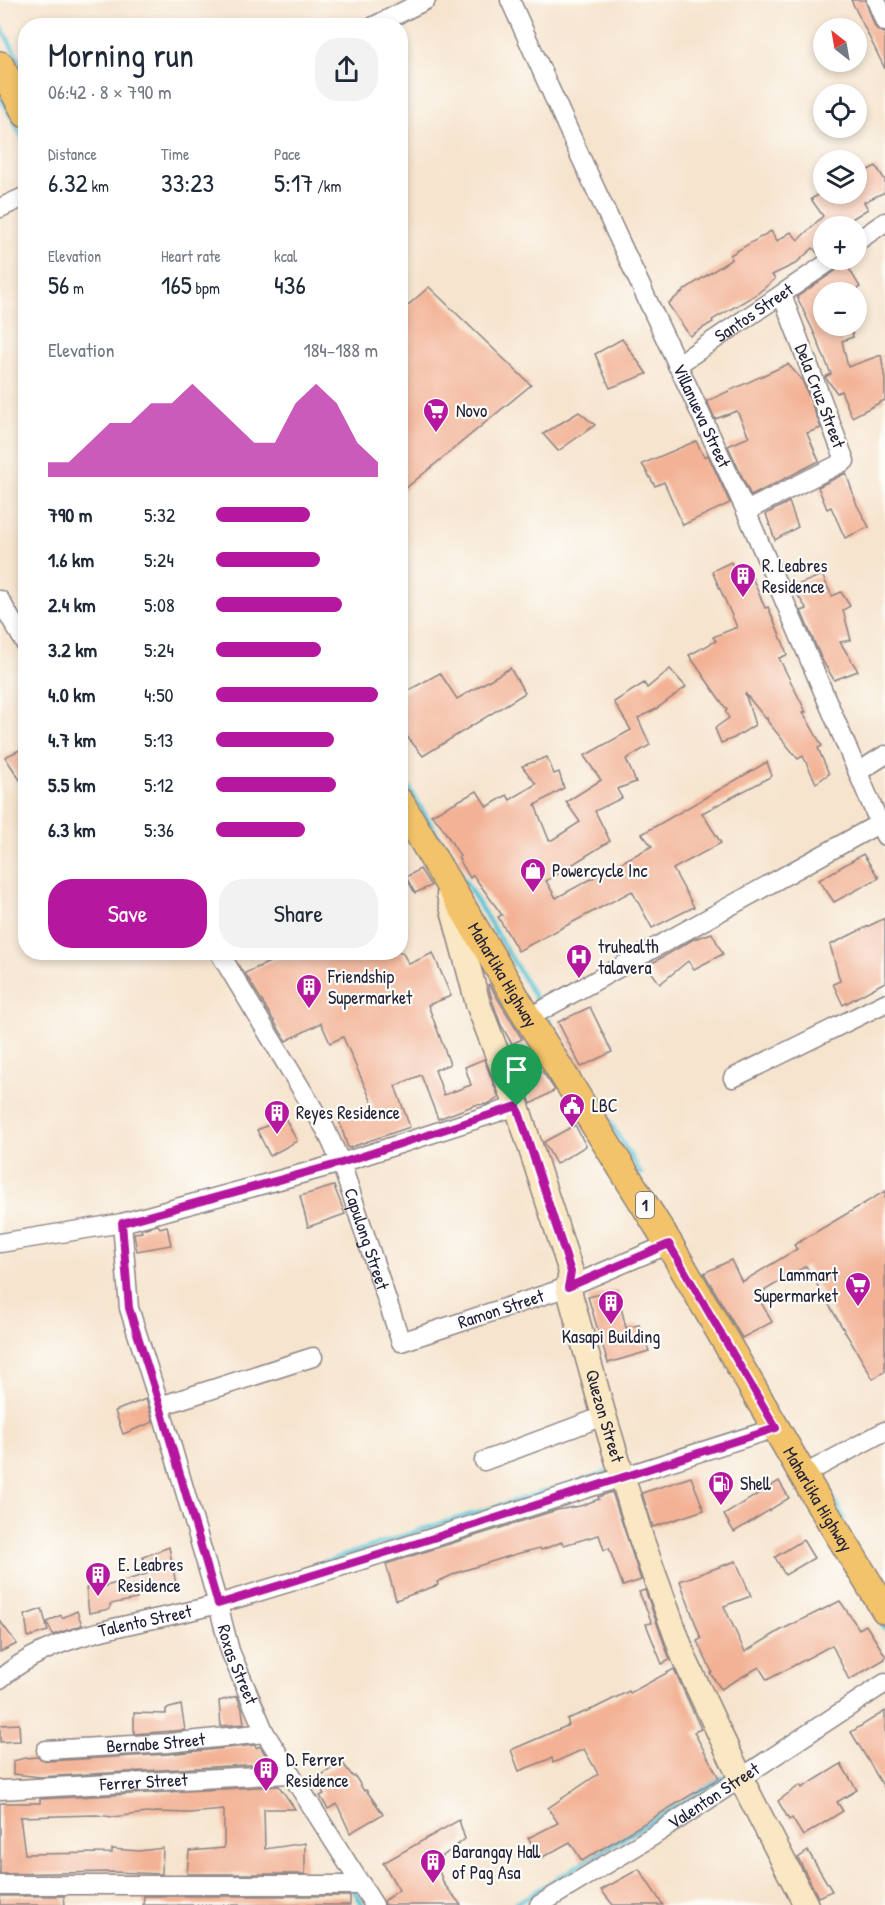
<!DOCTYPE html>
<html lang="en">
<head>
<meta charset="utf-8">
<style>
  body { margin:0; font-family:"Patrick Hand",sans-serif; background:#f2f2f3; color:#1f2937; height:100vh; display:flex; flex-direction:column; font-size:22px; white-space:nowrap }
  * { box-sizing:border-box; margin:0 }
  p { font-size:20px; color:#747a83 }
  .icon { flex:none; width:33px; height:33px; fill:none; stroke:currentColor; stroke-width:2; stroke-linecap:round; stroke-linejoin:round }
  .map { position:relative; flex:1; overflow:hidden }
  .drawer { position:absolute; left:18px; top:18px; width:390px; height:942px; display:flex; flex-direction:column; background:#fff; border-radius:24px; box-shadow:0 3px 9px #0003 }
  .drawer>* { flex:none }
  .needle { width:39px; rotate:329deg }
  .tools { position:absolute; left:813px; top:18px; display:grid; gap:12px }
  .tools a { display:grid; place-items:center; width:54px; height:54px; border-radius:50%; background:#fff; box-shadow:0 3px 9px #0003; font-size:30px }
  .pin { position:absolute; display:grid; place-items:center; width:51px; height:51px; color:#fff; margin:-62px -26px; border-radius:50% 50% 50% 0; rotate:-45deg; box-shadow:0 0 6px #0007 }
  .pin .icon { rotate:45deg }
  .round { display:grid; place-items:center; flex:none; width:63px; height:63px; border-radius:24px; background:#f2f2f3 }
  .headline { display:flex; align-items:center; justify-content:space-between; height:102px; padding:0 30px }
  h1 { font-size:33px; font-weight:600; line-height:45px }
  .stats { display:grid; grid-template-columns:repeat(3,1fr); gap:9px; height:102px; padding:6px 30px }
  .stats div { display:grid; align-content:center }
  .stats b { font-size:26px; font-weight:600 }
  .stats small { font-size:16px; font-weight:400 }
  .stats p { font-size:16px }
  .chart { height:168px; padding:12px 30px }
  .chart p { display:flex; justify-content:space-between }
  .chart svg { width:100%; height:108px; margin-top:6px; fill:#b5179e; opacity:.7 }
  .action { display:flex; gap:12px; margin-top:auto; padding:12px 30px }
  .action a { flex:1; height:69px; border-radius:24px; background:#b5179e; color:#fff; font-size:24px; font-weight:600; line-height:69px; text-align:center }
  .action a+a { background:#f2f2f3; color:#1f2937 }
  ul { padding:0 30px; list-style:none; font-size:20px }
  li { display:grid; grid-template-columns:96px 72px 1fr; align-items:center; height:45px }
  li i { height:15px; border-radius:8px; background:#b5179e }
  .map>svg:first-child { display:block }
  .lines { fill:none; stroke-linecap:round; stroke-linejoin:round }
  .stream { stroke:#5dc6d8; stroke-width:4.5 }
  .building { fill:#f3b295 }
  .street-casing { stroke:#8c8384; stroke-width:21 }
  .secondary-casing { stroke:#8c8384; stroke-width:27 }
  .primary-casing { stroke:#8c8384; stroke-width:30 }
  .street { stroke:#fff; stroke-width:18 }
  .secondary { stroke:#fae7c3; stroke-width:24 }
  .primary { stroke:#f2c36a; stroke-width:27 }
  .route-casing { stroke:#fff; stroke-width:12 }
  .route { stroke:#b5179e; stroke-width:8 }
  .labels { text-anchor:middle; stroke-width:4.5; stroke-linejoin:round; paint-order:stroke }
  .shield { fill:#fdfcf7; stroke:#646373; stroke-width:1.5 }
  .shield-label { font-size:16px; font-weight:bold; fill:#22223b }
  .street-label { font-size:18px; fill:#22223b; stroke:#fdfcf7 }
  .poi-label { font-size:18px; fill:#22223b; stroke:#fdfcf7; text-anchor:start }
</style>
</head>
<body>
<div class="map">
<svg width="885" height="1905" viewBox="0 0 885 1905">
  <rect width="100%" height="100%" fill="#fdfcf7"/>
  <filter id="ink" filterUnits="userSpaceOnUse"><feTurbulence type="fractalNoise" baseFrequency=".0167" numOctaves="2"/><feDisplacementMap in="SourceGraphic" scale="12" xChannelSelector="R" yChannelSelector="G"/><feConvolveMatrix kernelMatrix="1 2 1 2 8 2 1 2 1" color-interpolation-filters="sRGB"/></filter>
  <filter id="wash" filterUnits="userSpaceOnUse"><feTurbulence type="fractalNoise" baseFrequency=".008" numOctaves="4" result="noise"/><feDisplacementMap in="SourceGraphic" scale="24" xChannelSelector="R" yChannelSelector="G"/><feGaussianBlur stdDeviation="1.35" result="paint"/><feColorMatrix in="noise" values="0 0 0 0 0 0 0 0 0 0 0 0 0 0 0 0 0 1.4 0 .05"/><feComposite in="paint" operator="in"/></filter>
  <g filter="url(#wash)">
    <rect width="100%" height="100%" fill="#f6e4ce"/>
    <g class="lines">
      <!-- stream -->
      <g class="stream">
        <polyline points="0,25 26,73"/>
        <polyline points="0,95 26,145"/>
        <polyline points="400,773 536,999"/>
        <polyline points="547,1017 641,1174"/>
        <polyline points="820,1477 845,1519"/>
        <polyline points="313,1566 433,1526 608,1472"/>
        <polyline points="878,1617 885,1629"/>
        <polyline points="354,1891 363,1905"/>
        <polyline points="514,1905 724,1777"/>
      </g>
    </g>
    <g id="blocks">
      <!-- building -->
      <g class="building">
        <polygon points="851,0 865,0 875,27 879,31 885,33 885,69"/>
        <polygon points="876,166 885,180 885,192 864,202 868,209 850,220 855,226 824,226 824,252 819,255 813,248 795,264 772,275 775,279 757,294 712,320 713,322 690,336 668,304 687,288 732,259 730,255 771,231 777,241 791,232 798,240 823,216 811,199 820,194 833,194 837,200 848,194 856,194 856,176"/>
        <polygon points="844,260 860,287 852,292 824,292 824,326 851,326 853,337 842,341 848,367 881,355 885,380 885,400 852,417 841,391 837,393 825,377 831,374 815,335 797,297 838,269"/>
        <polygon points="429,287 531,385 400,493 400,312"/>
        <polygon points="622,339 647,374 610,388 595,354"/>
        <polygon points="788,364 802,380 821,428 807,433 819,461 751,496 728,446 749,437 737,411 715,419 707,401"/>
        <polygon points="579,412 595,425 558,451 543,434"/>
        <polygon points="696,441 704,457 708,455 730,503 683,525 664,482 655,486 642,464"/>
        <polygon points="846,473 857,505 869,527 845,538 831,507 827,509 818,487"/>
        <polygon points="789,502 798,527 775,540 766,514"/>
        <polygon points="731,562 740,584 752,577 765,608 768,607 784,645 787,655 779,658 806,712 803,712 822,746 818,748 829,774 816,783 803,756 798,759 768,722 767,718 766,719 745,693 755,725 734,738 721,743 715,728 729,718 725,711 727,710 689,655 716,641 713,637 737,627 712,571"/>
        <polygon points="822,575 832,596 841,592 850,606 843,610 851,640 840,642 858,671 834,680 822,660 801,611 807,609 792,587"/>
        <polygon points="510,668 525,693 423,756 400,728 400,695 440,673 457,699"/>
        <polygon points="670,669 686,687 656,709 638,718 650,745 626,759 636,782 617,789 622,798 595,811 610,841 546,881 556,898 652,846 642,834 767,762 772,776 702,813 721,843 673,869 694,907 652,928 632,891 518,951 498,917 502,915 473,875 470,878 458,857 460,856 440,824 431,815 477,791 487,807 507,795 510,800 536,784 522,766 547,757 554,774 559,772 564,788 535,805 549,840 552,840 580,822 566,802 601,780 584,756 631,730 614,702 644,683 647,688"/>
        <polygon points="26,747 26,789 5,757"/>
        <polygon points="863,854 879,878 834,902 819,880"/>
        <polygon points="420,869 431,886 415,893 406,877"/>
        <polygon points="885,918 885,982 843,1005 833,984 840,981 830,945"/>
        <polygon points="712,933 723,954 694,969 688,961 660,984 647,966 694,939"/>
        <polygon points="292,952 402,952 409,964 433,953 451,996 428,1005 450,1064 435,1070 444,1095 471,1085 465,1067 484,1059 499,1098 488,1104 475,1105 438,1119 421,1075 395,1086 410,1127 348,1148 339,1120 374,1107 343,1037 330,1043 321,1023 286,1041 245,973"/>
        <polygon points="489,984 522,1039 512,1044 501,1025 492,1000 488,985"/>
        <polygon points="590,1007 612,1052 581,1067 558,1022"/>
        <polygon points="542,1071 555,1090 531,1104 523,1081"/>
        <polygon points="285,1118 297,1141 270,1156 257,1130"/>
        <polygon points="575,1125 586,1146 556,1164 544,1142"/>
        <polygon points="334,1186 345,1214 308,1227 300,1196"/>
        <polygon points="885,1191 885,1371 873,1379 806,1266 757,1295 772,1322 742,1338 704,1273 731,1260 742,1282 797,1249 794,1245"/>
        <polygon points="158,1225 160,1228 167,1226 171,1245 137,1251 134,1233 142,1232 141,1229"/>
        <polygon points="617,1290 626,1328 639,1325 649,1351 608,1363 588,1297"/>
        <polygon points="146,1399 153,1422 123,1434 115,1411"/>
        <polygon points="691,1477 704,1510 653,1527 642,1493"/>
        <polygon points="779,1481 789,1498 734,1532 724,1515"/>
        <polygon points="612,1492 641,1580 623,1586 609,1548 604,1550 599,1535 564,1545 562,1542 541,1550 540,1548 516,1554 459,1572 437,1582 438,1585 396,1600 386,1564 557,1510 580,1506 599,1499 598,1497"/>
        <polygon points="803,1540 814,1558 785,1575 775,1557"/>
        <polygon points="169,1547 176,1584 135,1590 137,1599 110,1604 110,1609 89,1613 86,1588 105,1582 106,1586 147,1574 143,1557"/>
        <polygon points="736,1561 751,1596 724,1606 745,1652 781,1630 840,1601 859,1629 866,1625 885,1655 885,1659 849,1680 832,1645 767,1680 759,1667 721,1689 710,1673 712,1672 697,1641 701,1639 680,1581"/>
        <polygon points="645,1590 670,1660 662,1664 646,1624 652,1623 639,1592"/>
        <polygon points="42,1609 48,1631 28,1637 25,1615"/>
        <polygon points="77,1611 82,1625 53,1635 47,1622 61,1615 62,1618"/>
        <polygon points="0,1621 17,1644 0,1652"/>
        <polygon points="674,1669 701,1729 694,1732 719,1778 582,1861 570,1842 541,1858 528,1838 558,1823 548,1808 598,1774 584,1749 553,1763 552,1758 519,1771 511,1750 569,1725 567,1719 595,1708 629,1691 630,1693"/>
        <polygon points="237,1696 242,1709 244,1724 221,1726 219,1701"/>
        <polygon points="181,1705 185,1730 134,1734 134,1713 166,1714 166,1709"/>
        <polygon points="885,1711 885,1789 851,1732"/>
        <polygon points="19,1724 20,1741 0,1742 0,1725"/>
        <polygon points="255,1745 256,1748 260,1746 267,1757 261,1759 264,1764 40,1777 13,1774 13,1761 25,1758 37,1757 47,1761 169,1754"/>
        <polygon points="342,1762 353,1777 355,1776 364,1791 366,1790 383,1814 350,1833 337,1804 328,1809 320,1796 324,1794 315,1779"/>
        <polygon points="841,1764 857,1790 837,1802 843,1811 803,1836 792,1818 789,1820 778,1801 800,1785 802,1788"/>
        <polygon points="279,1786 295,1809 264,1809 265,1849 305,1843 305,1874 187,1874 189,1851 224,1848 224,1810 189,1813 156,1812 113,1817 96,1815 20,1817 25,1854 112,1853 112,1849 139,1851 163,1848 162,1874 112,1872 0,1874 0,1803 40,1803 40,1799"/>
        <polygon points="459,1820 465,1839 439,1859 440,1861 436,1863 444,1884 461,1905 385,1905 384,1901 399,1890 383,1863"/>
        <polygon points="808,1851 832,1891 818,1897 798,1858"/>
        <polygon points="639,1869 663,1905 613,1905 601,1890"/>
        <polygon points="0,1896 64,1896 65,1905 0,1905"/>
        <polygon points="144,1896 350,1896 350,1905 143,1905"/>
      </g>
    </g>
  </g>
  <g filter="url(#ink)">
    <use href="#blocks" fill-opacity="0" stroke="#8c8384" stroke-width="1.5"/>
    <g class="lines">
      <defs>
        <g id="street">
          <path id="s1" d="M510,0L581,158L746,511L885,836"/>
          <polyline points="876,0 885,22"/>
          <polyline points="374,26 426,0"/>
          <polyline points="0,208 26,196"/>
          <polyline points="856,242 885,222"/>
          <path id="s2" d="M677,365L832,260"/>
          <polyline points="746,511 845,461 782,295"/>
          <polyline points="0,600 26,645"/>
          <polyline points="858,772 885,755"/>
          <path id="s3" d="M219,952L326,1130L341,1163L401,1342L568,1287L669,1244"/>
          <polyline points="528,1018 880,823"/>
          <polyline points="733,1078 885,1003"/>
          <path id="s4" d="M122,1223L129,1308L160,1406L218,1604L230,1651L265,1733L374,1905"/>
          <polyline points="0,1243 122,1223 341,1163 517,1106"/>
          <polyline points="160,1406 313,1357"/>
          <polyline points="484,1461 604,1416"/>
          <polyline points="803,1475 885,1431"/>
          <path id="s5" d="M0,1679C60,1627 148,1625 221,1603C407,1548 591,1486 776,1428"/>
          <path id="s6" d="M46,1750L168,1743L265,1733"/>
          <path id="s7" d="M0,1790L289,1774"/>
          <polyline points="0,1885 362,1885"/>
          <path id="s8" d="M539,1905L653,1836L885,1683"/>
        </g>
        <g id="secondary">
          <path id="s9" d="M449,895L478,1004L517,1106L571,1272L568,1287L604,1416L642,1541L685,1660L741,1779L806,1905"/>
        </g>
        <g id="primary">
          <polyline points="0,65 26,114"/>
          <path id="s10" d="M400,802L528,1018L669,1244L820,1504L885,1610"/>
        </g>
      </defs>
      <!-- street casing -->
      <use href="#street" class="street-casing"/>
      <!-- secondary casing -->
      <use href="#secondary" class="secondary-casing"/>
      <!-- primary casing -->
      <use href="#primary" class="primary-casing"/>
      <!-- street -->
      <use href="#street" class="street"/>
      <!-- secondary -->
      <use href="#secondary" class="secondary"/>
      <!-- primary -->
      <use href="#primary" class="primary"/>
    </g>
  </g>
  <g class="lines" filter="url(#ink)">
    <defs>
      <polygon id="route" points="517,1106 571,1272 568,1287 669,1244 776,1428 427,1540 218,1604 160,1406 129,1308 122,1223 341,1163"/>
    </defs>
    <!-- route casing -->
    <use href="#route" class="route-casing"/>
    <!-- route -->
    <use href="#route" class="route"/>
  </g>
  <!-- icons -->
  <defs>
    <symbol id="supermarket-pin" viewBox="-11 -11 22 30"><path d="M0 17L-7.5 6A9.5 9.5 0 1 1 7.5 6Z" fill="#b5179e" stroke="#fdfcf7"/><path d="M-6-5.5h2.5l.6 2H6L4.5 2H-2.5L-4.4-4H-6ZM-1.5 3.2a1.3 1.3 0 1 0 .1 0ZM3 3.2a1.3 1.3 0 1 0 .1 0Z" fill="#fff"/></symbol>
    <symbol id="building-pin" viewBox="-11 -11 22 30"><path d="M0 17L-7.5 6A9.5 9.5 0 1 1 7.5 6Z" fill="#b5179e" stroke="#fdfcf7"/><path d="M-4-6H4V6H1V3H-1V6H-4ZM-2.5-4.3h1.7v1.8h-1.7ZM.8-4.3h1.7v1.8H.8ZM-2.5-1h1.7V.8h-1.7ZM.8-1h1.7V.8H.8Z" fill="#fff"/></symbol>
    <symbol id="shop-pin" viewBox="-11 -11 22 30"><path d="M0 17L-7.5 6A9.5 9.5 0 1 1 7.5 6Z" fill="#b5179e" stroke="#fdfcf7"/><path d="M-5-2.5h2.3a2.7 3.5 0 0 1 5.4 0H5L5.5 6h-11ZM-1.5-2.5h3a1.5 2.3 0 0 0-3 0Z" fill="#fff"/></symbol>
    <symbol id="hospital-pin" viewBox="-11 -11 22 30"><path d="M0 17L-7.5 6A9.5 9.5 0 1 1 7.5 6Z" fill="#b5179e" stroke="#fdfcf7"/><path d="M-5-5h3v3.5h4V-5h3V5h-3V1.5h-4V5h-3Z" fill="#fff"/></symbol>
    <symbol id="civic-pin" viewBox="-11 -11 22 30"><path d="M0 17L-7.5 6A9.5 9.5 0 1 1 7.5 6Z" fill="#b5179e" stroke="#fdfcf7"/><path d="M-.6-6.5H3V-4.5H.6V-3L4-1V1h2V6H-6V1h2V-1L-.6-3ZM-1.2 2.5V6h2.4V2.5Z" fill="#fff"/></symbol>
    <symbol id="fuel-pin" viewBox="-11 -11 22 30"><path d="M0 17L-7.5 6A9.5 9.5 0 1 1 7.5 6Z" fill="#b5179e" stroke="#fdfcf7"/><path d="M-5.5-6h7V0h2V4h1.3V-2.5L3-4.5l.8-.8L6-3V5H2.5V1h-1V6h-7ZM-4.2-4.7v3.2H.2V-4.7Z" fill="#fff"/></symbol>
  </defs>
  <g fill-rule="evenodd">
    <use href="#supermarket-pin" x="421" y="396" width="30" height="40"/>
    <use href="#building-pin" x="728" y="561" width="30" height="40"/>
    <use href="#shop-pin" x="518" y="856" width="30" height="40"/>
    <use href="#hospital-pin" x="564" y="942" width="30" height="40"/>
    <use href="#building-pin" x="294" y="972" width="30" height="40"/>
    <use href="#civic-pin" x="557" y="1091" width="30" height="40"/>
    <use href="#building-pin" x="262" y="1098" width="30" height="40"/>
    <use href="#supermarket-pin" x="843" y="1270" width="30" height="40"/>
    <use href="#building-pin" x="596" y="1288" width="30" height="40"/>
    <use href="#fuel-pin" x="706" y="1469" width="30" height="40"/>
    <use href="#building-pin" x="83" y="1560" width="30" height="40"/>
    <use href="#building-pin" x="251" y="1755" width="30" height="40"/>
    <use href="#building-pin" x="418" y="1847" width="30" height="40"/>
  </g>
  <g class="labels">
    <!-- shield labels -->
    <rect class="shield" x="636" y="1192" width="18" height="26" rx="4.5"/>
    <g class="shield-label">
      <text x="645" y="1211">1</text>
    </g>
    <!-- street labels -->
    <g class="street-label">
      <text dy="6" stroke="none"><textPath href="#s2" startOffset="93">Santos Street</textPath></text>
      <text transform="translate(820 396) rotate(69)" y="6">Dela Cruz Street</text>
      <text dy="6" stroke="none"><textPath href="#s1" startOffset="458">Villanueva Street</textPath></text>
      <text dy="6" stroke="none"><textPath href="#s10" startOffset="201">Maharlika Highway</textPath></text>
      <text dy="6" stroke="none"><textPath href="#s3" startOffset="324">Capulong Street</textPath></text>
      <text dy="6" stroke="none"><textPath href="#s3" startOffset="538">Ramon Street</textPath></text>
      <text dy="6" stroke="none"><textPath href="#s9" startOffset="546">Quezon Street</textPath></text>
      <text dy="6" stroke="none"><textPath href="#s10" startOffset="813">Maharlika Highway</textPath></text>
      <text dy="6" stroke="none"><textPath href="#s5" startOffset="158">Talento Street</textPath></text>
      <text dy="6" stroke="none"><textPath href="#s4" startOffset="458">Roxas Street</textPath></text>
      <text dy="6" stroke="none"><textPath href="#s6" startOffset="110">Bernabe Street</textPath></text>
      <text dy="6" stroke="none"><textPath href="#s7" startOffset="144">Ferrer Street</textPath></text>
      <text dy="6" stroke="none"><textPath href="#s8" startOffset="206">Valenton Street</textPath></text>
    </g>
    <!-- poi labels -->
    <g class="poi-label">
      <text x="456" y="417">Novo</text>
      <text x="762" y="572">R. Leabres<tspan x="762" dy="21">Residence</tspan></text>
      <text x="552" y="877">Powercycle Inc</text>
      <text x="598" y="953">truhealth<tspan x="598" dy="21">talavera</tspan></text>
      <text x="328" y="983">Friendship<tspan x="328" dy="21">Supermarket</tspan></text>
      <text x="592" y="1112">LBC</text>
      <text x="296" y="1119">Reyes Residence</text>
      <text x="838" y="1281" text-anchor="end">Lammart<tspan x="838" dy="21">Supermarket</tspan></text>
      <text x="611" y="1343" text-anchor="middle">Kasapi Building</text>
      <text x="740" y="1490">Shell</text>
      <text x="118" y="1571">E. Leabres<tspan x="118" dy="21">Residence</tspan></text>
      <text x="286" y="1766">D. Ferrer<tspan x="286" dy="21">Residence</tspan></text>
      <text x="452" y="1858">Barangay Hall<tspan x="452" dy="21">of Pag Asa</tspan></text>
    </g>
  </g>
</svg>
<div class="tools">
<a><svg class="needle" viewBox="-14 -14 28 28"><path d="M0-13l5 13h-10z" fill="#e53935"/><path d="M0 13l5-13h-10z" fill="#747a83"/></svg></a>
<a><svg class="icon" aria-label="locate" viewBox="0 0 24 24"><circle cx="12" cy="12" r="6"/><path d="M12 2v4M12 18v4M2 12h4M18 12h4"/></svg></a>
<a><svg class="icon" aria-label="layers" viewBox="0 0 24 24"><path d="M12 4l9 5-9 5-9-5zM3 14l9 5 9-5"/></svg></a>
<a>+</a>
<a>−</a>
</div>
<div class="pin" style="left:517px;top:1106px;background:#1e9e55"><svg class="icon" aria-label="arrive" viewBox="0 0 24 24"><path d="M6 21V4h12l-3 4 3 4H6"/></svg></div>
<section class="drawer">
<div class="headline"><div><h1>Morning run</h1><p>06:42 · 8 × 790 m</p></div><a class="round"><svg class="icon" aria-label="share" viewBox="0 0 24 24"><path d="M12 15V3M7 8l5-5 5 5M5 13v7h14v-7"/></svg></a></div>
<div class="stats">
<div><p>Distance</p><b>6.32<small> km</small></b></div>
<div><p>Time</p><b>33:23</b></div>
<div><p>Pace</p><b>5:17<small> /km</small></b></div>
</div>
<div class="stats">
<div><p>Elevation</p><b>56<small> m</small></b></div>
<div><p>Heart rate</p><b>165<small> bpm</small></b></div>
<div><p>kcal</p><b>436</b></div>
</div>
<div class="chart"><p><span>Elevation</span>184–188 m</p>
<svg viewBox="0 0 160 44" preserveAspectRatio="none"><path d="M0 44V38L10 38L20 30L30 22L40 22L50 14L60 14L70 6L80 14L90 22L100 30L110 30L120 14L130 6L140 14L150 30L160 38V44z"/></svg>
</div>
<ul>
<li><b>790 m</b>5:32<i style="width:58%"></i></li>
<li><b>1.6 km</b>5:24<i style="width:64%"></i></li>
<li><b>2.4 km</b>5:08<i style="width:78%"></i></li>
<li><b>3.2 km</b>5:24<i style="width:65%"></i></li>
<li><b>4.0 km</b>4:50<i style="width:100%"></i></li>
<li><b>4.7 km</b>5:13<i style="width:73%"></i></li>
<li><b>5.5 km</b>5:12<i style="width:74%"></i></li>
<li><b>6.3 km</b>5:36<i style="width:55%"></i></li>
</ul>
<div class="action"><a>Save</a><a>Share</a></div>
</section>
</div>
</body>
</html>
